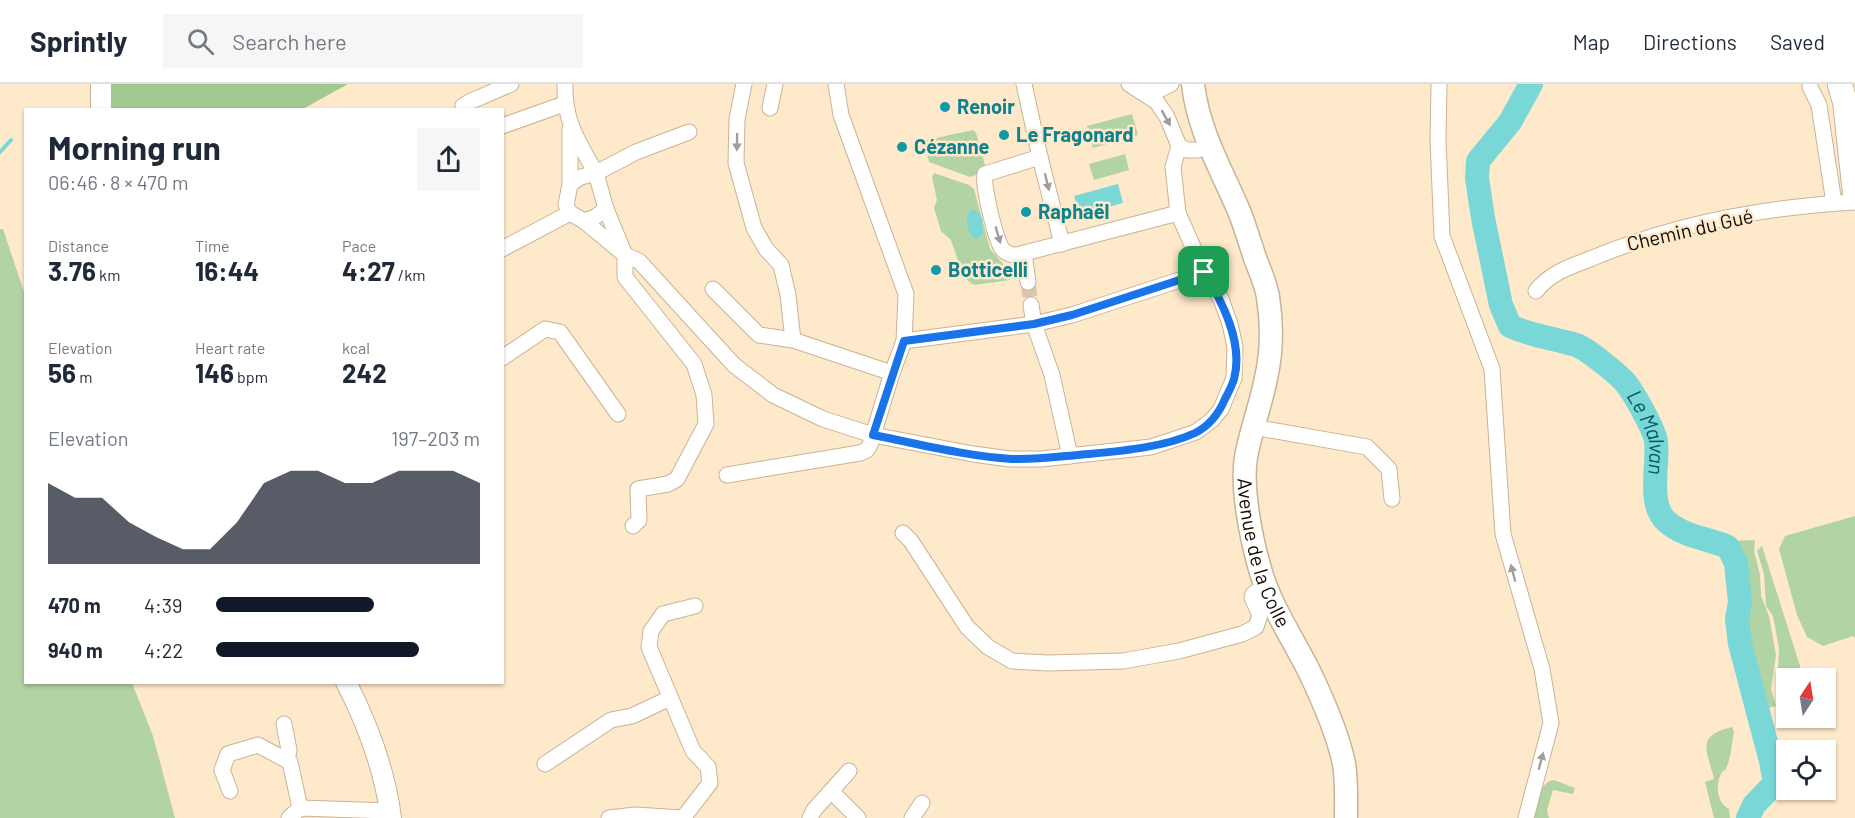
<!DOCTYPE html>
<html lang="en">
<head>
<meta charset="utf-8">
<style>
  body { margin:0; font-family:Barlow,sans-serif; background:#f6f6f7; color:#1f2937; height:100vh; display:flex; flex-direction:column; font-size:22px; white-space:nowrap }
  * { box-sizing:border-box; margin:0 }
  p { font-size:20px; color:#747a83 }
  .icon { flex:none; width:33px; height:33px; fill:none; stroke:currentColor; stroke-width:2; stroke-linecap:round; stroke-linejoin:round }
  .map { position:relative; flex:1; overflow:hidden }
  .drawer { position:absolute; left:24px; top:24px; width:480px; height:576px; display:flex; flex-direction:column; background:#fff; border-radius:0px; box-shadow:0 2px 4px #0004 }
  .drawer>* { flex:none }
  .needle { width:39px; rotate:12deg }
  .tools { position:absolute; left:1776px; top:584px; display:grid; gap:12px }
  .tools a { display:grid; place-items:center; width:60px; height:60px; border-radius:0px; background:#fff; box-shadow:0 2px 4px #0004; font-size:30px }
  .pin { position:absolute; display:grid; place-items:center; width:51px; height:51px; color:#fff; margin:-26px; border-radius:12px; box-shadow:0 3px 9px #0006 }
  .round { display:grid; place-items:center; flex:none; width:63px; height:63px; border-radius:0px; background:#f6f6f7 }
  .headline { display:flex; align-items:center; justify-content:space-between; height:102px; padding:0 24px }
  h1 { font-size:33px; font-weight:700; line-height:45px }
  .metrics { display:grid; grid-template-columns:repeat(3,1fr); gap:9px; height:102px; padding:6px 24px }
  .metrics div { display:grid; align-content:center }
  .metrics b { font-size:26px; font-weight:700 }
  .metrics small { font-size:16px; font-weight:400 }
  .metrics p { font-size:16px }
  .chart { height:168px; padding:12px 24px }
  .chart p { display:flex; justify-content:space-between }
  .chart svg { width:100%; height:108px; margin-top:6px; fill:#111827; opacity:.7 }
  ul { padding:0 24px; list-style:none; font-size:20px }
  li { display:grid; grid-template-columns:96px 72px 1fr; align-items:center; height:45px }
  li i { height:15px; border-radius:8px; background:#111827 }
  header { display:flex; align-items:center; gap:36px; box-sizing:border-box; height:84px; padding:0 30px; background:#fff; border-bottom:2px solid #e0e1e3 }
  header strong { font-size:28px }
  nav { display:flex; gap:33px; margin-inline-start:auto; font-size:21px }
  .search { width:420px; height:54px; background:#f6f6f7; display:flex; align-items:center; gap:15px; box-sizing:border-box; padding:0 21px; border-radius:0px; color:#747a83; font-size:22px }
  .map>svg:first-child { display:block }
  .green { fill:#b2d3a4 }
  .forest { fill:#a1c990 }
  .water { fill:#79d7d7 }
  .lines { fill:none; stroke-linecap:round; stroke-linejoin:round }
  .stream { stroke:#79d7d7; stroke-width:4 }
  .river { stroke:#79d7d7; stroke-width:24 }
  .minor-tunnel { stroke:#dbc8ac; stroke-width:15; stroke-dasharray:15 8; stroke-linecap:butt }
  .minor-casing { stroke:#c8b396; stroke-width:17 }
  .tertiary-casing { stroke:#c8b396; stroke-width:22 }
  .secondary-casing { stroke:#c8b396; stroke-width:25 }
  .primary-casing { stroke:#c8b396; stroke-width:26 }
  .minor { stroke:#fff; stroke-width:15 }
  .tertiary { stroke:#fff; stroke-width:20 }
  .secondary { stroke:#fff; stroke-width:22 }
  .primary { stroke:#fff; stroke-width:24 }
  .oneway { fill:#a19e9a }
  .route-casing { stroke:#fff; stroke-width:12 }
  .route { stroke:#1a73e8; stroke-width:8 }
  .culture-dot { fill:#0f9aa8; stroke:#fee9ca; stroke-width:2 }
  .labels { text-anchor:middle; stroke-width:5; stroke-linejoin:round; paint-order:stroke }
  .culture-label { font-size:20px; font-weight:bold; fill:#0d838f; stroke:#fee9ca; text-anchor:start }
  .street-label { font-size:20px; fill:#130c03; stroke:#fee9ca }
  .water-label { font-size:21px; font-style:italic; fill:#00595a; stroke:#fee9ca }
</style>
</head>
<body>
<header>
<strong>Sprintly</strong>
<div class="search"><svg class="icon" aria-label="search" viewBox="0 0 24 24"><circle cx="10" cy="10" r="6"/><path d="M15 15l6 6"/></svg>Search here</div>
<nav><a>Map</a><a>Directions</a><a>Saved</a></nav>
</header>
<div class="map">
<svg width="1855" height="734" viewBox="0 0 1855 734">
  <rect width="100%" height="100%" fill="#fee9ca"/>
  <!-- green -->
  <g class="green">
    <polygon points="1132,30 1138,51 1093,64 1087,42"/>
    <polygon points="973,46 976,49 985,81 976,91 970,93 929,78 925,60 927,56"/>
    <polygon points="1125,70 1129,86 1094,96 1089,80"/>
    <polygon points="934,89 969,101 974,105 990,165 1010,188 1012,193 1010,196 974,201 964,194 951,156 941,147 934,124 937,116 932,93"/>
    <polygon points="0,145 3,145 26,214 26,598 132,599 153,652 175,734 0,734"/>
    <polygon points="1855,432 1855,554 1853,552 1823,562 1807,553 1797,531 1779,465 1785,452"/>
    <polygon points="1755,456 1754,467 1760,491 1761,512 1769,532 1776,571 1771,605 1776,622 1760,626 1742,547 1743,517 1738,476 1728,457"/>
    <polygon points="1762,462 1800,582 1800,594 1786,594 1786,603 1777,609 1779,564 1773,532 1766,522 1764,490 1757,467"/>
    <path d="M1732,643L1734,648C1732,659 1731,672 1727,682C1724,691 1726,682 1721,690C1715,701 1717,719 1729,725L1730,734H1714L1705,698L1714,695C1707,666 1695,652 1732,643Z"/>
    <path d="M1554,696L1575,704L1573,710L1553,706L1547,726L1549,734H1534C1538,721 1538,698 1554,696Z"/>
  </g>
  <!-- forest -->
  <polygon class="forest" points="96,0 348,0 303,25 95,25"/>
  <!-- water -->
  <g class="water">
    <polygon points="1118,100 1123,119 1080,131 1074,112"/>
    <path d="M971,126L977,127L982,134L983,149L977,155L973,153C967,145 964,135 971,126Z"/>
  </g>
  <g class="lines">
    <!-- stream -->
    <polyline class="stream" points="0,68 11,56"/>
    <!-- river -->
    <path class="river" id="s1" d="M1531,0L1510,38L1478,77L1477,94L1483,134L1501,221L1510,242C1531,252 1554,254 1576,261C1586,264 1615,288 1623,296C1632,305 1654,345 1656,357C1659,380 1647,419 1666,437C1684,453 1707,454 1728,463L1736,479L1740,518L1737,535L1740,560L1771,677L1775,699L1754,721L1748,734"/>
    <!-- minor-tunnel -->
    <polyline class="minor-tunnel" points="1028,198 1031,221"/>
    <defs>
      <g id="minor">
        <path d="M565,0C564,38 578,57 596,89L636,68L689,48"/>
        <polyline points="744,0 737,35 736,79 754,144 766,165 781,181 788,211 793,256"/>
        <polyline points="836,0 841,31 906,210 904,257 1034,240 1072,231 1204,188"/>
        <polyline points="1024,0 1040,73 1062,160"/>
        <polyline points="1129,0 1157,18 1167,33 1179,62 1187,66 1198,66"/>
        <polyline points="1439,0 1438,56 1442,152 1492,285 1503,450 1542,585 1551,639 1526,734"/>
        <polyline points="1137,1 1159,6 1171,0"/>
        <polyline points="1810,3 1819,21 1834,119"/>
        <polyline points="770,24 775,0"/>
        <polyline points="464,26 463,22 469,18 511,0"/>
        <polyline points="502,42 564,20"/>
        <path d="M1040,73L985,90C982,99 996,159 1003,166C1007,170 1012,171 1017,171L1178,129"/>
        <polygon points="596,89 606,125 595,133 584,137 570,129 566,121 570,100 581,93"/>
        <polyline points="570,100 570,45"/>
        <polyline points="606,125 625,171 625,193 694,280 704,311 706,340 677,395 668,400 638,405 639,436 633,442"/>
        <polyline points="584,137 625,171 639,177 734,281 773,311 823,335 873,351 973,370 1010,375 1041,375 1151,363 1196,348 1212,336 1221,325 1234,294 1235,263 1230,240 1221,215 1204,188 1178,129 1173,83 1179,62"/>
        <polyline points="502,165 570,129"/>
        <polyline points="1024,169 1028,198"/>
        <polyline points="713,205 759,251 793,256 892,289"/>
        <path d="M1536,207C1550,189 1569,183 1590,175C1673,140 1766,123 1855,118"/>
        <polyline points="1031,221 1034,240 1052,291 1070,372"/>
        <polyline points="502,274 545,245 560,248 618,330"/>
        <polyline points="1253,343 1367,363 1389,385 1392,415"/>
        <polyline points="727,391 860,369 867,366 870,361 892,289 904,257"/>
        <polyline points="903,449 911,457 967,543 988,563 1012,577 1048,579 1123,577 1179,567 1242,550 1256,543 1260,531 1252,514 1253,510 1266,502"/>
        <polyline points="284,640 289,666 287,676"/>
        <polyline points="545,680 611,636 632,632 670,614"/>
        <polyline points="230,707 222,686 228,670 258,661 290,678 300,724"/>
        <polyline points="831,707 858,734"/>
        <polyline points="289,734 300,724 390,727"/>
        <polyline points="609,734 635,731 683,734"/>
        <polyline points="683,734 710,699 708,683 693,667 649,563 651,547 663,530 695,522"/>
        <polyline points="810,734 814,726 849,687"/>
        <polyline points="912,734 922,719"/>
      </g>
      <g id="tertiary">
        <polyline points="101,26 101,0"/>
        <path d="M346,598C368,641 385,687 391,734"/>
      </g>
      <g id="secondary">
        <path id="s2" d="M1193,0C1198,46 1221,85 1239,127C1245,142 1250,159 1255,174C1260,187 1266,200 1268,213C1272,239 1272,268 1266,294C1261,320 1251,346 1246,373C1241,404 1251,454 1260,485C1270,521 1292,553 1309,587C1322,614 1338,650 1344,680C1347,698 1346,716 1346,734"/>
      </g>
      <polyline id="primary" points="1840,1 1845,18 1855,110"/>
    </defs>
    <!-- minor casing -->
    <use href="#minor" class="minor-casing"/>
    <!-- tertiary casing -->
    <use href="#tertiary" class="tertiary-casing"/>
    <!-- secondary casing -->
    <use href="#secondary" class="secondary-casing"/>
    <!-- primary casing -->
    <use href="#primary" class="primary-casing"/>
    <!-- minor -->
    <use href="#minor" class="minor"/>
    <!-- tertiary -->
    <use href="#tertiary" class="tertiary"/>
    <!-- secondary -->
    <use href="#secondary" class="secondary"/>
    <!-- primary -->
    <use href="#primary" class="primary"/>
  </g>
  <!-- one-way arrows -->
  <defs><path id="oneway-solid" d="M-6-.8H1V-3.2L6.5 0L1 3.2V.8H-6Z" transform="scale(1.5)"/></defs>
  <g class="oneway">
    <use href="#oneway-solid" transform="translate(1166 34) rotate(61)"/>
    <use href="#oneway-solid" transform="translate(737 58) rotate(91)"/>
    <use href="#oneway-solid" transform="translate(1047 98) rotate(76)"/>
    <use href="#oneway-solid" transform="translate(998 151) rotate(74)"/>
    <use href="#oneway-solid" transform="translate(1513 489) rotate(-105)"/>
    <use href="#oneway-solid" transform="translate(1541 677) rotate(-75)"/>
  </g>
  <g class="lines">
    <defs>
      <path id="route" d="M1204,188C1222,217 1244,259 1234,295C1232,302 1228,309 1225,315C1219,329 1209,342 1195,349C1165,363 1122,367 1089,370C1063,372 1038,376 1012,375C965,372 919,360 873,351L904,257L1034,240L1072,231Z"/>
    </defs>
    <!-- route casing -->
    <use href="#route" class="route-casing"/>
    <!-- route -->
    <use href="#route" class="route"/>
  </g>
  <!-- markers -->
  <g class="culture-dot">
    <circle cx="945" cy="23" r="6"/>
    <circle cx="1004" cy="51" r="6"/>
    <circle cx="902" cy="63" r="6"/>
    <circle cx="1026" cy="128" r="6"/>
    <circle cx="936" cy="186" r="6"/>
  </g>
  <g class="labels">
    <!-- culture labels -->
    <g class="culture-label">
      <text x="957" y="30">Renoir</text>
      <text x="1016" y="58">Le Fragonard</text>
      <text x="914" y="70">Cézanne</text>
      <text x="1038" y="135">Raphaël</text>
      <text x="948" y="193">Botticelli</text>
    </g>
    <!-- street labels -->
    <g class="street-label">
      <text transform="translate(1690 146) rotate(-13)" y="7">Chemin du Gué</text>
      <text dy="7" stroke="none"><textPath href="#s2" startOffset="488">Avenue de la Colle</textPath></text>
    </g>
    <!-- water labels -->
    <g class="water-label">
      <text dy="7" stroke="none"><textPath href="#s1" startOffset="450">Le Malvan</textPath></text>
    </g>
  </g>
</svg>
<div class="tools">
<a><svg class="needle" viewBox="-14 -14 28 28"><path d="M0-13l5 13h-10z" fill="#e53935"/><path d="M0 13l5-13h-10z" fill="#747a83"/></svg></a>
<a><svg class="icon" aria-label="locate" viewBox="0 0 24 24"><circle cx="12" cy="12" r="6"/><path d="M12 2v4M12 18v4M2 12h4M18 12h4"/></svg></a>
</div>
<div class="pin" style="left:1204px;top:188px;background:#1e9e55"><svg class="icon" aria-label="arrive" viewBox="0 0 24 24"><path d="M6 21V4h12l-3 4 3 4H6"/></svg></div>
<section class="drawer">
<div class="headline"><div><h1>Morning run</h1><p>06:46 · 8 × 470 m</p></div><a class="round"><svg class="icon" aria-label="share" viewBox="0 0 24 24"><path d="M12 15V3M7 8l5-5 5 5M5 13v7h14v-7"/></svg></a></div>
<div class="metrics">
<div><p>Distance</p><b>3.76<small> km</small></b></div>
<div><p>Time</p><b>16:44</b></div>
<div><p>Pace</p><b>4:27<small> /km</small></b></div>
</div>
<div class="metrics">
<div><p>Elevation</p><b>56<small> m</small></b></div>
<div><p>Heart rate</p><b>146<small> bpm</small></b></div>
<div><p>kcal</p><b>242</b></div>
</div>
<div class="chart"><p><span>Elevation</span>197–203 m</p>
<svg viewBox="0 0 160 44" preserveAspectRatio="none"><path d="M0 44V11L10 17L20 17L30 27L40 33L50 38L60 38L70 27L80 11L90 6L100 6L110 11L120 11L130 6L140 6L150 6L160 11V44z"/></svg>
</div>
<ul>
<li><b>470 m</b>4:39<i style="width:60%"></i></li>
<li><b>940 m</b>4:22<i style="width:77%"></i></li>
</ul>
</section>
</div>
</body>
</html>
